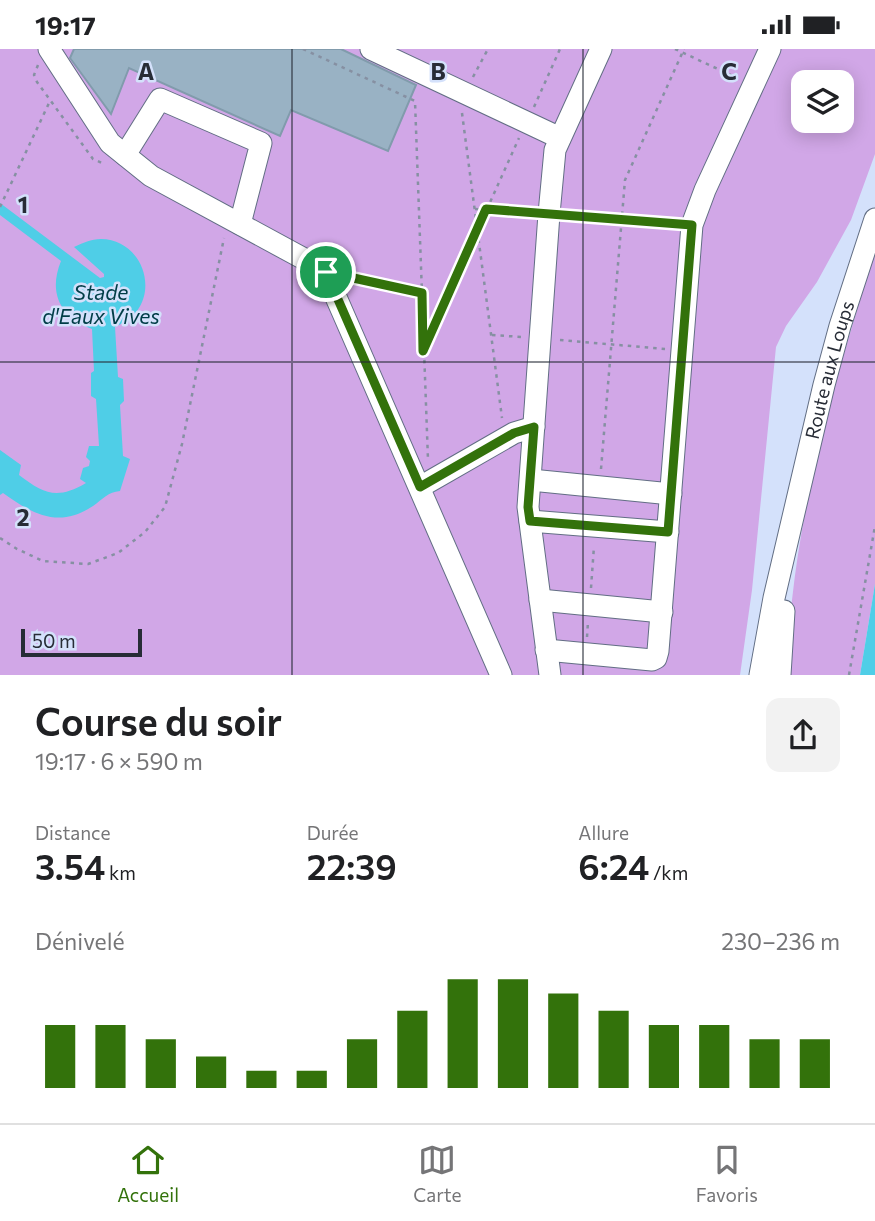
<!DOCTYPE html>
<html lang="fr">
<head>
<meta charset="utf-8">
<style>
  body { margin:0; font-family:Commissioner,sans-serif; background:#f2f2f2; color:#202124; height:100vh; display:flex; flex-direction:column; font-size:26px; white-space:nowrap }
  * { box-sizing:border-box; margin:0 }
  p { font-size:23px; color:#757577 }
  .icon { flex:none; width:38px; height:38px; fill:none; stroke:currentColor; stroke-width:2; stroke-linecap:round; stroke-linejoin:round }
  .map { position:relative; height:626px; overflow:hidden }
  .drawer { display:flex; flex-direction:column; background:#fff; flex:1 }
  .drawer>* { flex:none }
  .tools { position:absolute; left:791px; top:21px; display:grid; gap:14px }
  .tools a { display:grid; place-items:center; width:63px; height:63px; border-radius:14px; background:#fff; box-shadow:0 4px 18px #0003; font-size:35px }
  .scale { position:absolute; left:21px; bottom:18px; width:121px; box-sizing:border-box; padding-left:7px; border:4px solid #272c36; border-top:0; font-size:19px; line-height:24px; white-space:nowrap; color:#272c36; -webkit-text-stroke:5px #d4e1fb; paint-order:stroke }
  .pin { position:absolute; display:grid; place-items:center; width:60px; height:60px; color:#fff; margin:-30px; border:4px solid #fff; border-radius:50%; box-shadow:0 2px 7px #0007 }
  .round { display:grid; place-items:center; flex:none; width:74px; height:74px; border-radius:14px; background:#f2f2f2 }
  .headline { display:flex; align-items:center; justify-content:space-between; height:119px; padding:0 35px }
  h1 { font-size:38px; font-weight:600; line-height:52px }
  .figures { display:grid; grid-template-columns:repeat(3,1fr); gap:10px; height:119px; padding:7px 35px }
  .figures div { display:grid; align-content:center }
  .figures b { font-size:35px; font-weight:600 }
  .figures small { font-size:19px; font-weight:400 }
  .figures p { font-size:19px }
  .chart { height:196px; padding:14px 35px }
  .chart p { display:flex; justify-content:space-between }
  .chart svg { width:100%; height:126px; margin-top:7px; stroke:#33720b; stroke-width:6 }
  .status { display:flex; justify-content:space-between; align-items:center; height:49px; padding:0 35px; background:#fff; direction:ltr }
  .status svg { height:19px; fill:currentColor }
  .tab-bar { display:flex; justify-content:space-around; align-items:center; height:98px; border-top:2px solid #e0e0e0; background:#fff; font-size:19px; color:#757577 }
  .tab-bar a { display:grid; justify-items:center; gap:4px }
  .tab-bar .active { color:#33720b }
  .map>svg:first-child { display:block }
  .green { fill:#d1a7e7; fill-rule:evenodd }
  .water { fill:#4fcee7 }
  .building { fill:#99b2c4; stroke:#819bac; stroke-width:2 }
  .lines { fill:none; stroke-linecap:round; stroke-linejoin:round }
  .minor-casing { stroke:#626e84; stroke-width:23 }
  .path { stroke:#8690a2; stroke-width:2.5; stroke-dasharray:3.5 5; stroke-linecap:butt }
  .minor { stroke:#fff; stroke-width:21 }
  .route-casing { stroke:#fff; stroke-width:14 }
  .route { stroke:#33720b; stroke-width:9 }
  .grid { fill:none; stroke:#272c36; stroke-width:2; stroke-opacity:0.55 }
  .labels { text-anchor:middle; stroke-width:5; stroke-linejoin:round; paint-order:stroke }
  .street-label { font-size:19px; fill:#272c36; stroke:#d4e1fb }
  .water-label { font-size:21px; font-style:italic; fill:#003d47; stroke:#d4e1fb }
  .grid-label { font-size:23px; text-anchor:middle; font-weight:bold; fill:#272c36; stroke:#d4e1fb; stroke-width:5; stroke-linejoin:round; paint-order:stroke }
</style>
</head>
<body>
<div class="status"><b>19:17</b><svg viewBox="0 0 49 12"><path d="M0 12V9h3v3zM5 12V6h3v6zM10 12V3h3v9zM15 12V0h3v12zM26 1h20v11H26zM47 4h2v5h-2z"/></svg></div>
<div class="map">
<svg width="875" height="626" viewBox="0 0 875 626">
  <rect width="100%" height="100%" fill="#d4e1fb"/>
  <!-- green -->
  <g class="green">
    <path d="M0,0H875V105L851,171L817,233L786,277L776,298L752,541L740,626H0ZM803,33H842V72H803Z"/>
    <path d="M875,203V535L860,626H786C786,601 789,576 792,551C805,432 839,317 875,203Z"/>
  </g>
  <!-- water -->
  <g class="water">
    <path d="M0,154L100,229L104,228V225L74,198C83,194 91,190 101,190C137,190 158,233 137,262C131,270 123,274 115,278L118,328L123,330L124,352L120,356L123,407L130,410L120,442C108,443 103,450 93,457C59,480 32,465 3,444L0,446V401L21,416L19,426C44,445 57,451 86,434L80,430L83,419L89,417L90,412L86,408L89,397H99L96,350L91,347V324L94,322L92,280C60,268 48,244 61,212L0,166Z"/>
    <polygon points="875,535 875,626 860,626"/>
  </g>
  <!-- building -->
  <polygon class="building" points="74,0 341,0 416,36 388,102 291,61 280,87 129,19 111,65 70,9"/>
  <g class="lines">
    <defs>
      <g id="minor">
        <polyline points="49,0 110,94 151,127 319,218 325,223 501,626"/>
        <polyline points="371,0 560,89"/>
        <polyline points="125,106 160,50 261,94 240,175"/>
        <polyline points="531,431 671,445"/>
        <polyline points="420,438 514,384 534,378"/>
        <polyline points="530,472 668,483"/>
        <polyline points="540,551 662,563"/>
        <polyline points="546,601 652,611 656,609 658,602 692,176 705,141 770,0"/>
        <polyline points="550,626 528,458 549,165 555,101 601,0"/>
        <path id="s1" d="M760,626L774,549L824,336L840,277L875,170"/>
        <polyline points="780,626 784,562"/>
      </g>
    </defs>
    <!-- minor casing -->
    <use href="#minor" class="minor-casing"/>
    <!-- path -->
    <g class="path">
      <polyline points="303,0 415,52 428,411"/>
      <polyline points="675,0 737,29"/>
      <polyline points="38,16 34,26 37,33 93,110 104,115"/>
      <polyline points="473,28 488,0"/>
      <polyline points="534,58 560,0"/>
      <polyline points="462,64 502,369"/>
      <polyline points="0,158 50,52"/>
      <polyline points="475,160 532,163"/>
      <polyline points="566,167 675,175"/>
      <polyline points="346,228 421,244"/>
      <polyline points="492,286 522,288"/>
      <polyline points="560,291 665,300"/>
      <polyline points="424,300 519,89"/>
      <polyline points="601,420 625,131 684,0"/>
      <polyline points="0,489 17,500 43,512 88,515 118,504 145,483 165,458 182,395 224,189"/>
      <polyline points="591,539 594,497"/>
      <polyline points="587,588 588,573"/>
      <polyline points="849,626 875,477"/>
    </g>
    <!-- minor -->
    <use href="#minor" class="minor"/>
  </g>
  <g class="lines">
    <defs>
      <polygon id="route" points="486,160 692,176 668,483 530,472 528,458 534,378 514,384 420,438 326,223 422,244 423,302"/>
    </defs>
    <!-- route casing -->
    <use href="#route" class="route-casing"/>
    <!-- route -->
    <use href="#route" class="route"/>
  </g>
  <!-- grid -->
  <path class="grid" d="M292,0V626M583,0V626M0,313H875"/>
  <g class="labels">
    <!-- street labels -->
    <g class="street-label">
      <text dy="7" stroke="none"><textPath href="#s1" startOffset="313">Route aux Loups</textPath></text>
    </g>
    <!-- water labels -->
    <g class="water-label">
      <text x="101" y="251">Stade<tspan x="101" dy="24">d'Eaux Vives</tspan></text>
    </g>
  </g>
  <g class="grid-label">
    <text x="146" y="31">A</text>
    <text x="438" y="31">B</text>
    <text x="729" y="31">C</text>
    <text x="23" y="164">1</text>
    <text x="23" y="477">2</text>
  </g>
</svg>
<div class="tools">
<a><svg class="icon" aria-label="layers" viewBox="0 0 24 24"><path d="M12 4l9 5-9 5-9-5zM3 14l9 5 9-5"/></svg></a>
</div>
<div class="scale">50 m</div>
<div class="pin" style="left:326px;top:223px;background:#1e9e55"><svg class="icon" aria-label="arrive" viewBox="0 0 24 24"><path d="M6 21V4h12l-3 4 3 4H6"/></svg></div>
</div>
<section class="drawer">
<div class="headline"><div><h1>Course du soir</h1><p>19:17 · 6 × 590 m</p></div><a class="round"><svg class="icon" aria-label="share" viewBox="0 0 24 24"><path d="M12 15V3M7 8l5-5 5 5M5 13v7h14v-7"/></svg></a></div>
<div class="figures">
<div><p>Distance</p><b>3.54<small> km</small></b></div>
<div><p>Durée</p><b>22:39</b></div>
<div><p>Allure</p><b>6:24<small> /km</small></b></div>
</div>
<div class="chart"><p><span>Dénivelé</span>230–236 m</p>
<svg viewBox="0 0 160 44" preserveAspectRatio="none"><path d="M5 44V22M15 44V22M25 44V27M35 44V33M45 44V38M55 44V38M65 44V27M75 44V17M85 44V6M95 44V6M105 44V11M115 44V17M125 44V22M135 44V22M145 44V27M155 44V27"/></svg>
</div>
</section>
<nav class="tab-bar">
<a class="active"><svg class="icon" aria-label="home" viewBox="0 0 24 24"><path d="M3 11l9-7 9 7M6 9v11h12V9"/></svg>Accueil</a>
<a><svg class="icon" aria-label="map" viewBox="0 0 24 24"><path d="M3 6l6-2 6 2 6-2v14l-6 2-6-2-6 2zM9 4v14M15 6v14"/></svg>Carte</a>
<a><svg class="icon" aria-label="saved" viewBox="0 0 24 24"><path d="M7 4h10v16l-5-4-5 4z"/></svg>Favoris</a>
</nav>
</body>
</html>
